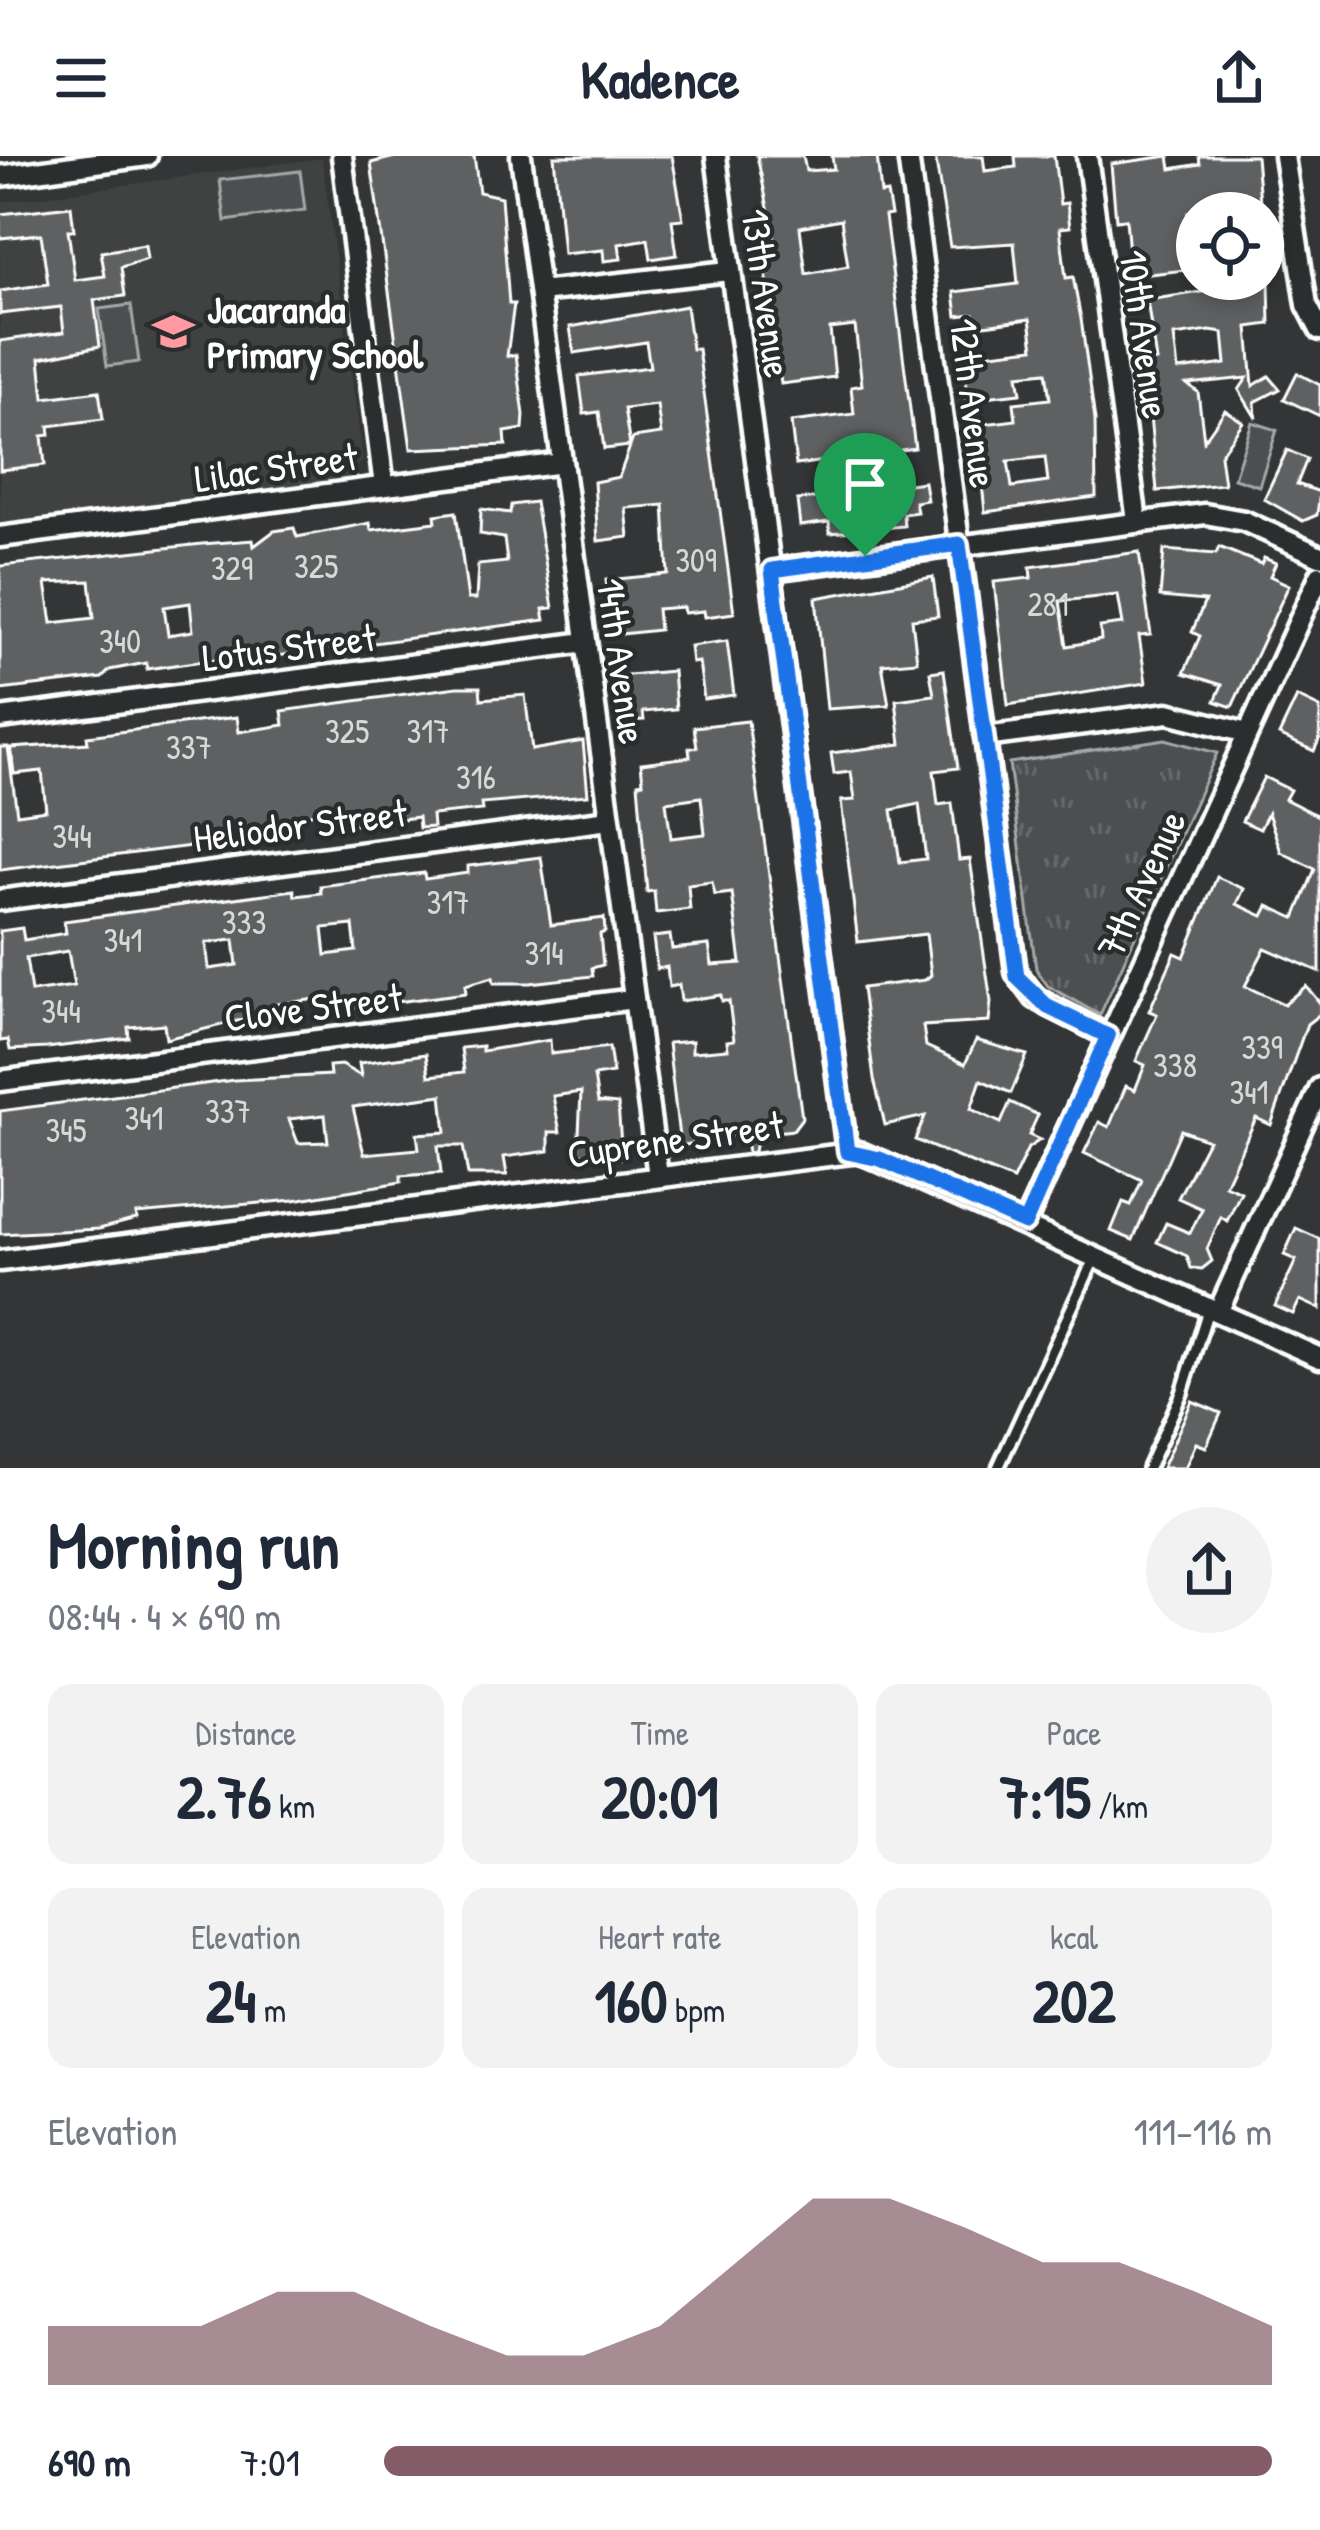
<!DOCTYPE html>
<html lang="en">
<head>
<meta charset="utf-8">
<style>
  body { margin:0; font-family:"Patrick Hand",sans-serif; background:#f2f2f3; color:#1f2937; height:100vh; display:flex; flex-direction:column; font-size:45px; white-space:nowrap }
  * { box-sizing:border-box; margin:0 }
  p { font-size:39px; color:#747a83 }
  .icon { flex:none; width:66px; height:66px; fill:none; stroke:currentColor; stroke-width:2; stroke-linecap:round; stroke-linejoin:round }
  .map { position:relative; height:1312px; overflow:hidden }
  .sheet { display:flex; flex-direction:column; background:#fff; flex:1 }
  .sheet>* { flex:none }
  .fabs { position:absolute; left:1176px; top:36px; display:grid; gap:24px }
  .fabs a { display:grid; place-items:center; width:108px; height:108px; border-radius:50%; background:#fff; box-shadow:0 6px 18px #0003; font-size:60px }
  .pin { position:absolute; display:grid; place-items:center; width:102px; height:102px; color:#fff; margin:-123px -51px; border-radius:50% 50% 50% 0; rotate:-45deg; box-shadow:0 0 12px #0007 }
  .pin .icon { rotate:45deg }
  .round { display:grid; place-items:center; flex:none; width:126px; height:126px; border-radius:63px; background:#f2f2f3 }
  .summary { display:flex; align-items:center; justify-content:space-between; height:204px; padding:0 48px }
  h1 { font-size:66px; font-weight:700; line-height:90px }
  .metrics { display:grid; grid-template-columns:repeat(3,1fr); gap:18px; height:204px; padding:12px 48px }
  .metrics div { display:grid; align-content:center; border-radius:24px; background:#f2f2f3; text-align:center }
  .metrics b { font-size:60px; font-weight:700 }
  .metrics small { font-size:33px; font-weight:400 }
  .metrics p { font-size:33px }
  .chart { height:336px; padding:24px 48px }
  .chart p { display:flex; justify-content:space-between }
  .chart svg { width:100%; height:216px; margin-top:12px; fill:#845c67; opacity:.7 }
  ul { padding:0 48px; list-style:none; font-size:39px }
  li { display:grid; grid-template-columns:192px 144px 1fr; align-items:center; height:90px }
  li i { height:30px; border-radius:15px; background:#845c67 }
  header { display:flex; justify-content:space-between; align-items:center; height:156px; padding:0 48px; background:#fff; font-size:54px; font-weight:700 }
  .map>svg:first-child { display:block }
  .built { fill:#404243 }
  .park { fill:url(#park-tufts); stroke:#a6a7a8; stroke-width:3 }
  .pitch { fill:#4c4f50; stroke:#a6a7a8; stroke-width:3 }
  .building { fill:#5f6162; stroke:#fff; stroke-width:3; fill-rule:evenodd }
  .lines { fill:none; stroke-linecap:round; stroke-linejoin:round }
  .service-casing { stroke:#fff; stroke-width:18 }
  .minor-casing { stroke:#fff; stroke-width:27 }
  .service { stroke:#2a2d2e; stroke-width:9 }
  .minor { stroke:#2a2d2e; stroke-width:18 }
  .route-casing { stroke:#fff; stroke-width:24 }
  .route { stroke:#1a73e8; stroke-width:15 }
  .labels { text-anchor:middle; stroke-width:9; stroke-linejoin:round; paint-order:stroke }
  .number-label { font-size:33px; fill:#d7d8d8 }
  .street-label { font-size:39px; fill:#fff; stroke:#2a2d2e }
  .poi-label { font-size:39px; font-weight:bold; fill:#fff; stroke:#2a2d2e; text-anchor:start }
</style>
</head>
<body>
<header><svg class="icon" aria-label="menu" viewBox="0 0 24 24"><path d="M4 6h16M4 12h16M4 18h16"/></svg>Kadence<svg class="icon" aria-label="share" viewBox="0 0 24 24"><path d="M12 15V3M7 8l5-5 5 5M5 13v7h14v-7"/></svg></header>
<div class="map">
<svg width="1320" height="1312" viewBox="0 0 1320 1312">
  <defs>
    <pattern id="park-tufts" width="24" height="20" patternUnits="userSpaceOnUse" patternTransform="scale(3)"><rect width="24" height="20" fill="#4c4f50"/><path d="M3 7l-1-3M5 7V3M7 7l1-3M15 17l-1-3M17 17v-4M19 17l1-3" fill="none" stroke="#67696a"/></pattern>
  </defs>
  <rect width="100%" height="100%" fill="#333536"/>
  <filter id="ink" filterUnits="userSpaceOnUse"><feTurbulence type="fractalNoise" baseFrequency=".00833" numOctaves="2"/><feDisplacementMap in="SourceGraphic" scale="24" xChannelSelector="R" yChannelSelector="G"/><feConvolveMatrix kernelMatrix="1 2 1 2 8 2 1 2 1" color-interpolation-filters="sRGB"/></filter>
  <g filter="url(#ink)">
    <!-- built -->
    <polygon class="built" points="322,2 363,305 348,321 0,370 0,46"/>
    <!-- park -->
    <polygon class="park" points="1165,583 1217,597 1100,859 1048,830 1036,813 1009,607"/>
    <!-- pitch -->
    <g class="pitch">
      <polygon points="300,15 305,54 225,65 220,24"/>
      <polygon points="131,149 139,206 107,210 99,153"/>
      <polygon points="1252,266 1277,274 1259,330 1234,322"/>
    </g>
    <!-- building -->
    <g class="building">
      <polygon points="399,0 474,0 479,36 501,41 509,148 514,148 507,200 516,199 524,259 523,273 505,276 506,289 411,293 371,7"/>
      <polygon points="554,0 672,0 683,63 672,64 677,99 651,103 648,83 619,88 621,103 604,105 603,94 563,98"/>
      <path d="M757,0H803L806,15L834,13L832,0H877L881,38L887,37L891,59L885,60L915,292L796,309L791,266L854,258L851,231L862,229L855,170L830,173L835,221L781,228L762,87L775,85ZM841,63L848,110L806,118L800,71Z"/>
      <path d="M935,0H983L985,15L1016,11L1015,0H1054L1060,48L1067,47L1070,71L1060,72L1066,122L1073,121L1081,163L1095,264L1096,341L985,356L976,269L1016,264L1014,247L1050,243L1046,216L1018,219L1021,237L966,243V200L1034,192L1030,163L976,170L974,158L957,160L954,136L1018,128L1014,87L950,91ZM1045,301L1048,326L1012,331L1008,305Z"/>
      <polygon points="1169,0 1171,13 1200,8 1199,0 1256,0 1261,57 1188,57 1195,113 1131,120 1126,63 1116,64 1111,8"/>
      <polygon points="71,50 74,74 68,74 75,124 105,120 101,96 145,89 147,103 121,111 125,140 94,144 100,190 40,202 44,242 99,235 103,263 49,270 50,279 42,280 45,309 0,314 0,185 64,176 61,151 0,158 0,135 48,128 41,78 0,82 0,58"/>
      <path d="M1269,126L1270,168L1248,171L1253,230L1269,220L1280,233L1255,246L1256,262L1239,234L1247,222L1187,228L1198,236L1204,284L1225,254L1243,266L1220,299L1224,328L1157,335L1145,206L1156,205L1147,144ZM1210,175L1223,177L1226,208L1178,214L1174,180Z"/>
      <polygon points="686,150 692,193 698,193 734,457 705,461 704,455 684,457 683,451 657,453 659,474 621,478 618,450 609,451 606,424 668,418 664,349 626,352 629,381 598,385 594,326 619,321 633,282 661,278 657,249 624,253 630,290 604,293 599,256 584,258 579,220 650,211 646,186 574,197 570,171"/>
      <polygon points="1297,217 1320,229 1320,260 1284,243"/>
      <polygon points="1287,294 1307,303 1297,328 1320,336 1317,359 1303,365 1264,343"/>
      <polygon points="924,326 927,344 915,346 917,356 903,358 904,370 830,377 829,366 800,370 797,344 832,340 831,331 851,329 853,345 881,342 880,332"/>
      <path d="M535,346L553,452L543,453L545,464L231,506L230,501L147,513L146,507L110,514L102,522L0,534V410L202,388L253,384L254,390L274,375L294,372L297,381L370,367L371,374L436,366L435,359L456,356L468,443H476L478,409L507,406L504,382L480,378L481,353L510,357L511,349ZM90,425L94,462L52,467L46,427ZM190,447L193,475L168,479L164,451Z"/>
      <polygon points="1219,391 1261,408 1264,402 1276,407 1270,420 1289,429 1232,551 1215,545 1222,529 1184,517 1200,480 1192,476 1205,445 1160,441 1164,394 1216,398"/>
      <path d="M1139,396L1151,479L1139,480L1146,527L1008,549L994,426L1031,422L1030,411ZM1118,439L1123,468L1100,471L1101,484L1067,490L1060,445Z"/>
      <polygon points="933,421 938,460 912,463 917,505 882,508 889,549 827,553 816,442"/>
      <polygon points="727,485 734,539 704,543 699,506 692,507 690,490"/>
      <path d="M944,514L958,612L934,615L938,649L952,647L959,704L970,703L991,846L989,866L923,870L926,890L965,908L976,884L1027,899L1011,937L981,924L971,953L1001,967L1010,946L1038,959L1029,979L1040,984L1028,992L1013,1024L915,984L925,960L885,969L874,923L862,832L925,824L931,819L926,778L858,786L841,645L855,644L851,616L834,618L831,597L901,588L896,544L934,539L930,516ZM919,648L926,703L900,706L892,654Z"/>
      <polygon points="673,515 676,553 643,556 644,564 621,565 617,520"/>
      <polygon points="457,531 480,531 481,543 525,539 532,594 583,585 588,639 481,648 482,654 432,659 433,671 419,672 418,661 337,671 337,664 327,665 326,656 292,660 294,677 0,714 0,591 8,591 17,658 46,654 42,615 14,618 11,592 88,587 87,580 237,561 239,576 284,569 282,555"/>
      <polygon points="1297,541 1320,552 1320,582 1314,595 1279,579"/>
      <path d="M748,565L802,962L793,974L757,978L754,996L748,997L745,977L680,990L668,887L692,885V896L728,893L727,885L734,884L729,845H722L721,839L681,845L679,829L669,831L667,811L657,813L653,781L670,779L672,793L709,789L712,809L741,807L732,737L715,739L712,726L688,729L690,753L656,757L654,735L647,736L638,627L643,626L641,607L690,601L689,592L697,591L694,571ZM701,641L705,678L671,682L666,646Z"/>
      <polygon points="1264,621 1290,634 1285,643 1320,661 1320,816 1265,792 1245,830 1284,848 1306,830 1320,847 1320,858 1307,868 1271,969 1256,962 1225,1029 1241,1036 1227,1065 1221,1061 1207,1093 1212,1105 1202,1113 1191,1112 1187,1100 1157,1086 1166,1067 1190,1077 1202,1053 1178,1042 1208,984 1181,974 1133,1084 1111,1075 1123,1046 1131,1049 1142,1024 1084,997 1099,966 1109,971 1126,930 1135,934 1145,909 1136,905 1157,858 1149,855 1175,797 1184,801 1217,721 1244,733 1237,748 1263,760 1268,750 1295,762 1315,713 1281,696 1268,657 1260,673 1242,665"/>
      <path d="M541,701L551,769L604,762L605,776L600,778L603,809L592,812L593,820L530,827H494L493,821L465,829L466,837L327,855L325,842L278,848L279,861L237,865L166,883L164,868L128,871L129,882L47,892L10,894L8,884L0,885V775L22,772L24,784L66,777L64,765L294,734L295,740L321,737L320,730L424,717L425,723L468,717V710ZM353,769L356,795L326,799L323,772ZM234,784L237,809L209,813L206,787ZM68,795L74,830L31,836L26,802Z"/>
      <path d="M550,884L551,898L609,891L613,917L594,920L598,946L618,948L622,1002L578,998L581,936L553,940L560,976H549V995L504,1001L507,1019H468L463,990H438L441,1017L401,1020V1026L294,1044L136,1058L137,1063L99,1073L0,1078V955L234,924L330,919L329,910L341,909L361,920L359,907L426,898L429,920L464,916L461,892L482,890V895ZM442,939L446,976L417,978L419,993L364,998L353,951ZM325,959L328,986L298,987L289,963Z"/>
      <polygon points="1296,1072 1320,1083 1320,1153 1300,1144 1293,1158 1275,1150 1296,1104 1284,1099"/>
      <polygon points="1192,1245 1221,1257 1206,1291 1196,1287 1185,1312 1162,1312"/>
    </g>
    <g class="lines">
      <defs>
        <g id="service">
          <polyline points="998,1312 1096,1099"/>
          <polyline points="1148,1312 1182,1237 1209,1151"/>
        </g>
        <g id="minor">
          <polyline points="342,0 384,330"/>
          <polyline points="521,0 658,1020"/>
          <polyline points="716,0 847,996"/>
          <polyline points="908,0 1016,816 1035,842 1108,880"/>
          <polyline points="1087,0 1137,365"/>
          <polyline points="1284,0 1307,149 1320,174"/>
          <polyline points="0,20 147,0"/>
          <polyline points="540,136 729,115"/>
          <polyline points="0,381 562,307"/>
          <polyline points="771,414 1205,358 1244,365 1320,400"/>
          <polyline points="0,562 586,486"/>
          <polyline points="985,581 1168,557 1247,577"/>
          <polyline points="0,744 609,664"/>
          <polyline points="0,925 634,843"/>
          <polyline points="1025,1067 1320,419"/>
          <polyline points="0,1105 859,996 1320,1202"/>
          <polyline points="1218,1156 1320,932"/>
        </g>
      </defs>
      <!-- service casing -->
      <use href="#service" class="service-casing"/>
      <!-- minor casing -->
      <use href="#minor" class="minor-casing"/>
      <!-- service -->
      <use href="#service" class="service"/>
      <!-- minor -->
      <use href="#minor" class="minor"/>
    </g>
  </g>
  <g class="lines" filter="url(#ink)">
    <defs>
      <polygon id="route" points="959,388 1017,821 1048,851 1108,880 1025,1067 880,1003 847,996 772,414"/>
    </defs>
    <!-- route casing -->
    <use href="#route" class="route-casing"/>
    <!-- route -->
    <use href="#route" class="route"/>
  </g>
  <!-- icons -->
  <defs>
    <symbol id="school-bare" viewBox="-9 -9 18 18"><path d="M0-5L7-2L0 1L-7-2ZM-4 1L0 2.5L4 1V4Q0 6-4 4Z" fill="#ff9aa2" stroke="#2a2d2e" stroke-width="2.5" paint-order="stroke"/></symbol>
  </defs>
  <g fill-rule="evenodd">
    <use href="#school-bare" x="144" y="146" width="59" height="59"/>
  </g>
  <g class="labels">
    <!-- number labels -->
    <g class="number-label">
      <text x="696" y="416">309</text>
      <text x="316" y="422">325</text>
      <text x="232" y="424">329</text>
      <text x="1048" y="460">281</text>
      <text x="120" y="497">340</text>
      <text x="347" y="587">325</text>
      <text x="428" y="587">317</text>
      <text x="189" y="603">337</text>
      <text x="476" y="633">316</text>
      <text x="72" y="692">344</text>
      <text x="448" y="758">317</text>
      <text x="244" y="778">333</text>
      <text x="123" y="796">341</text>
      <text x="544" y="809">314</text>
      <text x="61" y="867">344</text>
      <text x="1262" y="903">339</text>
      <text x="1175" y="921">338</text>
      <text x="1249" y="948">341</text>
      <text x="228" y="967">337</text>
      <text x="144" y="974">341</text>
      <text x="66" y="986">345</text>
    </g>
    <!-- street labels -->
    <g class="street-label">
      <text transform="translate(767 137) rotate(82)" y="14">13th Avenue</text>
      <text transform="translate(1145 178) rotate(82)" y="14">10th Avenue</text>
      <text transform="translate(974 247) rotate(83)" y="14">12th Avenue</text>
      <text transform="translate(276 311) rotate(-8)" y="14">Lilac Street</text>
      <text transform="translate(289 491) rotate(-7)" y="14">Lotus Street</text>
      <text transform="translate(622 505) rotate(82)" y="14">14th Avenue</text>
      <text transform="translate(300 669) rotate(-7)" y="14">Heliodor Street</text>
      <text transform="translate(1141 728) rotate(-65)" y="14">7th Avenue</text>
      <text transform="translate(313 851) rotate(-7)" y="14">Clove Street</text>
      <text transform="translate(675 983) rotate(-8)" y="14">Cuprene Street</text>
    </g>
    <!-- poi labels -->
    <g class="poi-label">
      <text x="207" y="167">Jacaranda<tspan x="207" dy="45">Primary School</tspan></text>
    </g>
  </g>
</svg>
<div class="fabs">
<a><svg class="icon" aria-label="locate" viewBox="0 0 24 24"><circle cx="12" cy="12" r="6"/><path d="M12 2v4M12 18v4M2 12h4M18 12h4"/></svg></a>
</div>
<div class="pin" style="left:865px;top:400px;background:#1e9e55"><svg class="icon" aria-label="arrive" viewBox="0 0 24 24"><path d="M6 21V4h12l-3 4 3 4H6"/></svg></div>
</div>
<section class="sheet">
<div class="summary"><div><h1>Morning run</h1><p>08:44 · 4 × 690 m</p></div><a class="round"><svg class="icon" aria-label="share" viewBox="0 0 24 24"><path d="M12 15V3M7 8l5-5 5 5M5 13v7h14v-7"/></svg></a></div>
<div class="metrics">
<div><p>Distance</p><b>2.76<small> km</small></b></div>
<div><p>Time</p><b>20:01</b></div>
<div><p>Pace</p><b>7:15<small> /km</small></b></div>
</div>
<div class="metrics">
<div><p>Elevation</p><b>24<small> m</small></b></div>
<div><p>Heart rate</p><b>160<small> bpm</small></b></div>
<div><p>kcal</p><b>202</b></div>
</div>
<div class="chart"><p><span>Elevation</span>111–116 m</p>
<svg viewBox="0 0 160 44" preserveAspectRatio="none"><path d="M0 44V32L10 32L20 32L30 25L40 25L50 32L60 38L70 38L80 32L90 19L100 6L110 6L120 12L130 19L140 19L150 25L160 32V44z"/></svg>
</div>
<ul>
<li><b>690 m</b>7:01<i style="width:100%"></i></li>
</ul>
</section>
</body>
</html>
